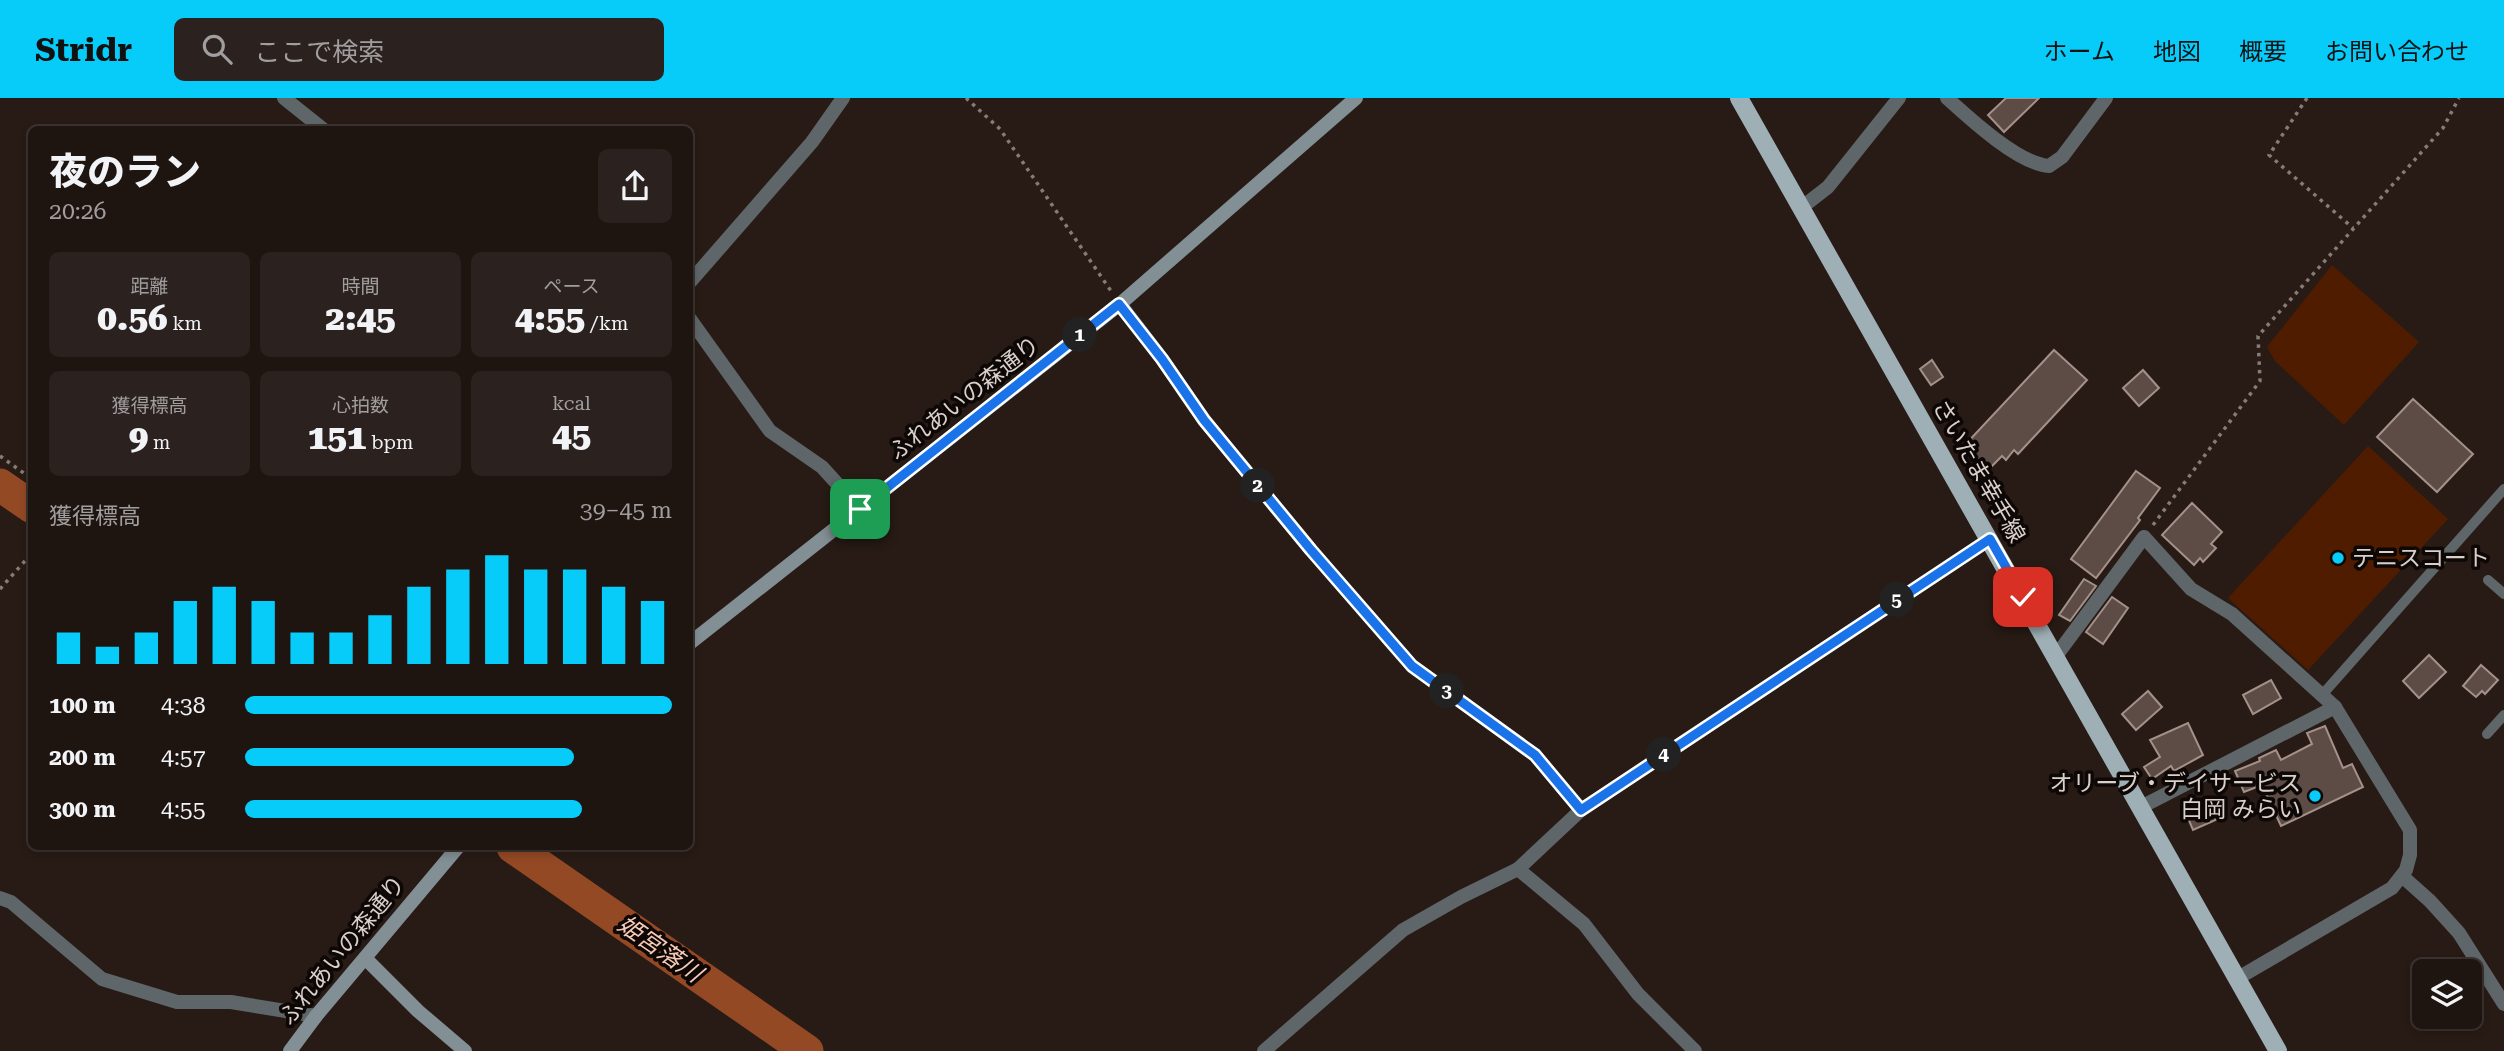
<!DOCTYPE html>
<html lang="ja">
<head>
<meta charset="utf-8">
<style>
  body { margin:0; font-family:"Roboto Serif","Noto Sans JP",serif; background:#2b211e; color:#f1f3f6; height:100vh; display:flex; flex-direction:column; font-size:26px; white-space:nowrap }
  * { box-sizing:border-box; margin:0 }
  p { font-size:23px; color:#a19e9f }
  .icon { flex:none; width:38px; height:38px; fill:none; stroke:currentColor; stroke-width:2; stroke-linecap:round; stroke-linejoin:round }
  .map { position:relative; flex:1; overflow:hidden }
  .panel { position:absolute; left:28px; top:28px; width:665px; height:724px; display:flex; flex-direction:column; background:#1e1410; border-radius:10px; box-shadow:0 4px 10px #0003,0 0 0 2px #3c3330 }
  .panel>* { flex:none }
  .controls { position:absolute; left:2412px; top:861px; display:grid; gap:14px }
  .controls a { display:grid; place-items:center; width:70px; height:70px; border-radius:10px; background:#1e1410; box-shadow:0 4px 10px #0003,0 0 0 2px #3c3330; font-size:35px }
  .pin { position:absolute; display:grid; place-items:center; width:60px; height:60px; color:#fff; margin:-30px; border-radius:14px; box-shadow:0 4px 10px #0006 }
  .km { position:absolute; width:35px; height:35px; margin:-18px; border-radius:50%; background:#222; color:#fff; font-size:19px; line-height:35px; text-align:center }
  .round { display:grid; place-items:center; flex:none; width:74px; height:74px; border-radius:10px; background:#2b211e }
  .head { display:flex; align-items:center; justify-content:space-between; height:119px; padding:0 21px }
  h1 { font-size:38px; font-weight:800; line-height:52px }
  .figures { display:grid; grid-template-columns:repeat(3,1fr); gap:10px; height:119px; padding:7px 21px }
  .figures div { display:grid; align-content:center; border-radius:10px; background:#2b211e; text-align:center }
  .figures b { font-size:35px; font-weight:800 }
  .figures small { font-size:19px; font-weight:400 }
  .figures p { font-size:19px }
  .chart { height:196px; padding:14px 21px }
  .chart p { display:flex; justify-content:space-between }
  .chart svg { width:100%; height:126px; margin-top:7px; stroke:#07cbf9; stroke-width:6 }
  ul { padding:0 21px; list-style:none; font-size:23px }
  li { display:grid; grid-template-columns:112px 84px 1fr; align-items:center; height:52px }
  li i { height:18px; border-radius:9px; background:#07cbf9 }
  header { display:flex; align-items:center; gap:42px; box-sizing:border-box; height:98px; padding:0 35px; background:#07cbf9; color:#111 }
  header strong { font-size:33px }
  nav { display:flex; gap:38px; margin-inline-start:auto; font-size:24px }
  .search { width:490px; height:63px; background:#2b211e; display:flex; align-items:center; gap:18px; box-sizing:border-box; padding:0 24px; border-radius:10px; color:#a19e9f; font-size:26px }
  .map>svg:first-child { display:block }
  .green { fill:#501c00 }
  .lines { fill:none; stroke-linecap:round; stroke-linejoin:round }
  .river { stroke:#944925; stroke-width:33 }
  .building { fill:#5c4c45; stroke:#a3918a; stroke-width:2 }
  .path { stroke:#877b76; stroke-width:3.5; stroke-dasharray:3.5 5; stroke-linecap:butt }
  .lane { stroke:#5e6669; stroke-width:10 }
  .street { stroke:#5e6669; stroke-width:14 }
  .secondary { stroke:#828f94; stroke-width:14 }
  .primary { stroke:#9eafb5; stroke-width:18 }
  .route-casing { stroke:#fff; stroke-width:14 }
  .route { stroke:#1a73e8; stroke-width:9 }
  .poi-dot { fill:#07cbf9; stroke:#0d0705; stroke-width:2.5 }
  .labels { text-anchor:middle; stroke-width:7; stroke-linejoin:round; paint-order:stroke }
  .street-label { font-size:23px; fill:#d9cfcb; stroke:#0d0705 }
  .poi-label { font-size:23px; fill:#d9cfcb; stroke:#0d0705; text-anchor:start }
  .water-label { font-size:24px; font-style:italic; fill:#f6c9b6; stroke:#0d0705 }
</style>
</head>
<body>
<header>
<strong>Stridr</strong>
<div class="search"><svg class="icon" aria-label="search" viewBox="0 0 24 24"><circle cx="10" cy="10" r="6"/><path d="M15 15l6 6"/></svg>ここで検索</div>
<nav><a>ホーム</a><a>地図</a><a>概要</a><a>お問い合わせ</a></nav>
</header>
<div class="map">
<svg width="2504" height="953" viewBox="0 0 2504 953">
  <rect width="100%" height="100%" fill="#281b15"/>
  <!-- green -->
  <g class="green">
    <polygon points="2332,167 2419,244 2344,327 2275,263 2267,249"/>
    <polygon points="2368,348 2448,421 2308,572 2228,500"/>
  </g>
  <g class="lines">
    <!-- river -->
    <g class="river">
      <polyline points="0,387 32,409"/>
      <polyline points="513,749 807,953"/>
    </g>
  </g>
  <!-- building -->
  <g class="building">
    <polygon points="2006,0 2039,0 2004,34 1988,17"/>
    <polygon points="2054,252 2087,282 2018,356 2014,352 2006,362 2002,358 1989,371 1964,348"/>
    <polygon points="1932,262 1943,279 1931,287 1920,271"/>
    <polygon points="2143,272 2159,290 2139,308 2123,290"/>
    <polygon points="2413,301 2473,356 2437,394 2377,339"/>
    <polygon points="2136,373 2160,390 2138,420 2140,422 2096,480 2071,461"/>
    <polygon points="2192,405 2222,434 2211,446 2216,450 2203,464 2200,460 2194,467 2162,437"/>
    <polygon points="2084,481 2096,488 2070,523 2059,517"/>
    <polygon points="2112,499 2128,510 2103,546 2086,534"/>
    <polygon points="2429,557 2446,574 2419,600 2403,583"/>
    <polygon points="2481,567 2498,582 2485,596 2482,593 2476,599 2463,588"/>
    <polygon points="2271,582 2281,600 2253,616 2243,597"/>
    <polygon points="2148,593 2162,609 2136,632 2122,616"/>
    <polygon points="2188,625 2203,657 2174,673 2171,668 2152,681 2144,669 2160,659 2150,642"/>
    <polygon points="2325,628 2343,670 2352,666 2363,689 2281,728 2262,687 2244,694 2235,673 2260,663 2259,660 2276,652 2281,662 2312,646 2307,635"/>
    <polygon points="2211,701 2220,720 2193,732 2185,713"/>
  </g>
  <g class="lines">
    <!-- path -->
    <g class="path">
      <polyline points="966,0 1000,31 1111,193"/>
      <polyline points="2307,0 2269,57 2353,130"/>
      <polyline points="0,358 32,381"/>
      <polyline points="2153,427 2260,283 2258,238 2443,30 2459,0"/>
      <polyline points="0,491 32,455"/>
    </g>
    <!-- lane -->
    <g class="lane">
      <polyline points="2488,482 2504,496"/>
      <polyline points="2322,597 2504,391"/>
      <polyline points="2487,636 2504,617"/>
    </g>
    <!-- street -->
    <g class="street">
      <polyline points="284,0 324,32"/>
      <path d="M1947,0C1970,21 2019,66 2049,68L2062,59L2106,0"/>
      <polyline points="1801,110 1828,89 1899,0"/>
      <polyline points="690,184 812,44 843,0"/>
      <polyline points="1120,206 1162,261 1204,322 1311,452 1412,568 1535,657 1581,712"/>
      <polyline points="690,221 770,333 822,369 860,411"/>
      <polyline points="2056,558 2144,439 2191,491 2232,516 2335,609 2410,732 2410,757 2406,772 2392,790 2238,880"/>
      <polyline points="2141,709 2335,609"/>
      <polyline points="1518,771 1584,826 1638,896 1695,953"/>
      <polyline points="2402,778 2430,803 2459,835 2504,906"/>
      <polyline points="0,800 11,804 102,881 177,904 231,904 316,918"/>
      <polyline points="1264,953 1403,832 1461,799 1518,771 1581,712 1990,441"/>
    </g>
    <!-- secondary -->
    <g class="secondary">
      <polyline points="690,545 1120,206 1356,0"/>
      <polyline points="366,861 418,913 465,953"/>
      <polyline points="290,953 316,918 458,749"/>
    </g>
    <!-- primary -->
    <polyline class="primary" points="1739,0 2278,953"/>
  </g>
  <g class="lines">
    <defs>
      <polyline id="route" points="860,411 1119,206 1162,261 1204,322 1311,452 1412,568 1535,657 1581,712 1990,441 2023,499"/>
    </defs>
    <!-- route casing -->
    <use href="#route" class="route-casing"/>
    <!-- route -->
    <use href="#route" class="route"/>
  </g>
  <!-- markers -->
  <g class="poi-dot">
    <circle cx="2338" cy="460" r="7"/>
    <circle cx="2315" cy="698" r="7"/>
  </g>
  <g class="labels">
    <!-- street labels -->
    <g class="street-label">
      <text transform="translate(964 300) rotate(-38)" y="8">ふれあいの森通り</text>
      <text transform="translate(1979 373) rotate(60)" y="8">さいたま幸手線</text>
      <text transform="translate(342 852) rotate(-51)" y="8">ふれあいの森通り</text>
    </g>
    <!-- poi labels -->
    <g class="poi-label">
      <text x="2352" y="468">テニスコート</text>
      <text x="2301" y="693" text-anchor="end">オリーブ・デイサービス<tspan x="2301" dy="26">白岡 みらい</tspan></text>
    </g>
    <!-- water labels -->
    <g class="water-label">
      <text transform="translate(660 851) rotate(35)" y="8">姫宮落川</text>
    </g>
  </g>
</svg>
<div class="controls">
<a><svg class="icon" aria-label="layers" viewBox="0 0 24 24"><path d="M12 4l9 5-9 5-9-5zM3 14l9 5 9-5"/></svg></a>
</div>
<div class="pin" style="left:860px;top:411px;background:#1e9e55"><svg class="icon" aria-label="arrive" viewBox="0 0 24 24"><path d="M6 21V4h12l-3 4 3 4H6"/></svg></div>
<div class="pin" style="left:2023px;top:499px;background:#d93025"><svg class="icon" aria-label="check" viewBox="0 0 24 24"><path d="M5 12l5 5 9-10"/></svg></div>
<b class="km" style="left:1080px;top:237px">1</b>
<b class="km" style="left:1258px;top:388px">2</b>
<b class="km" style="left:1447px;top:593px">3</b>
<b class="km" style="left:1664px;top:657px">4</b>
<b class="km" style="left:1897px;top:502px">5</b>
<section class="panel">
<div class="head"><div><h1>夜のラン</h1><p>20:26</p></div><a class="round"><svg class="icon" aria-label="share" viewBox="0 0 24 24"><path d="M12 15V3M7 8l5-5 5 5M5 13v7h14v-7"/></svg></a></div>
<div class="figures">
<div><p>距離</p><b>0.56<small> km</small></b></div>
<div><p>時間</p><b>2:45</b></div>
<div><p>ペース</p><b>4:55<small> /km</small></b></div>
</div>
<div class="figures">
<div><p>獲得標高</p><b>9<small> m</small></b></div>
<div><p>心拍数</p><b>151<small> bpm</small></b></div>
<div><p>kcal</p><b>45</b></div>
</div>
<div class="chart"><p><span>獲得標高</span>39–45 m</p>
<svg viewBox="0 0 160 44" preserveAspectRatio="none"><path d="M5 44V33M15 44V38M25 44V33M35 44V22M45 44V17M55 44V22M65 44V33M75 44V33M85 44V27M95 44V17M105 44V11M115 44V6M125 44V11M135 44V11M145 44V17M155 44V22"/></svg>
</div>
<ul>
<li><b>100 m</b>4:38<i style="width:100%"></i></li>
<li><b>200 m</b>4:57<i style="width:77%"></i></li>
<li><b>300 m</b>4:55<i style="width:79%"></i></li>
</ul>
</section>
</div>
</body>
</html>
